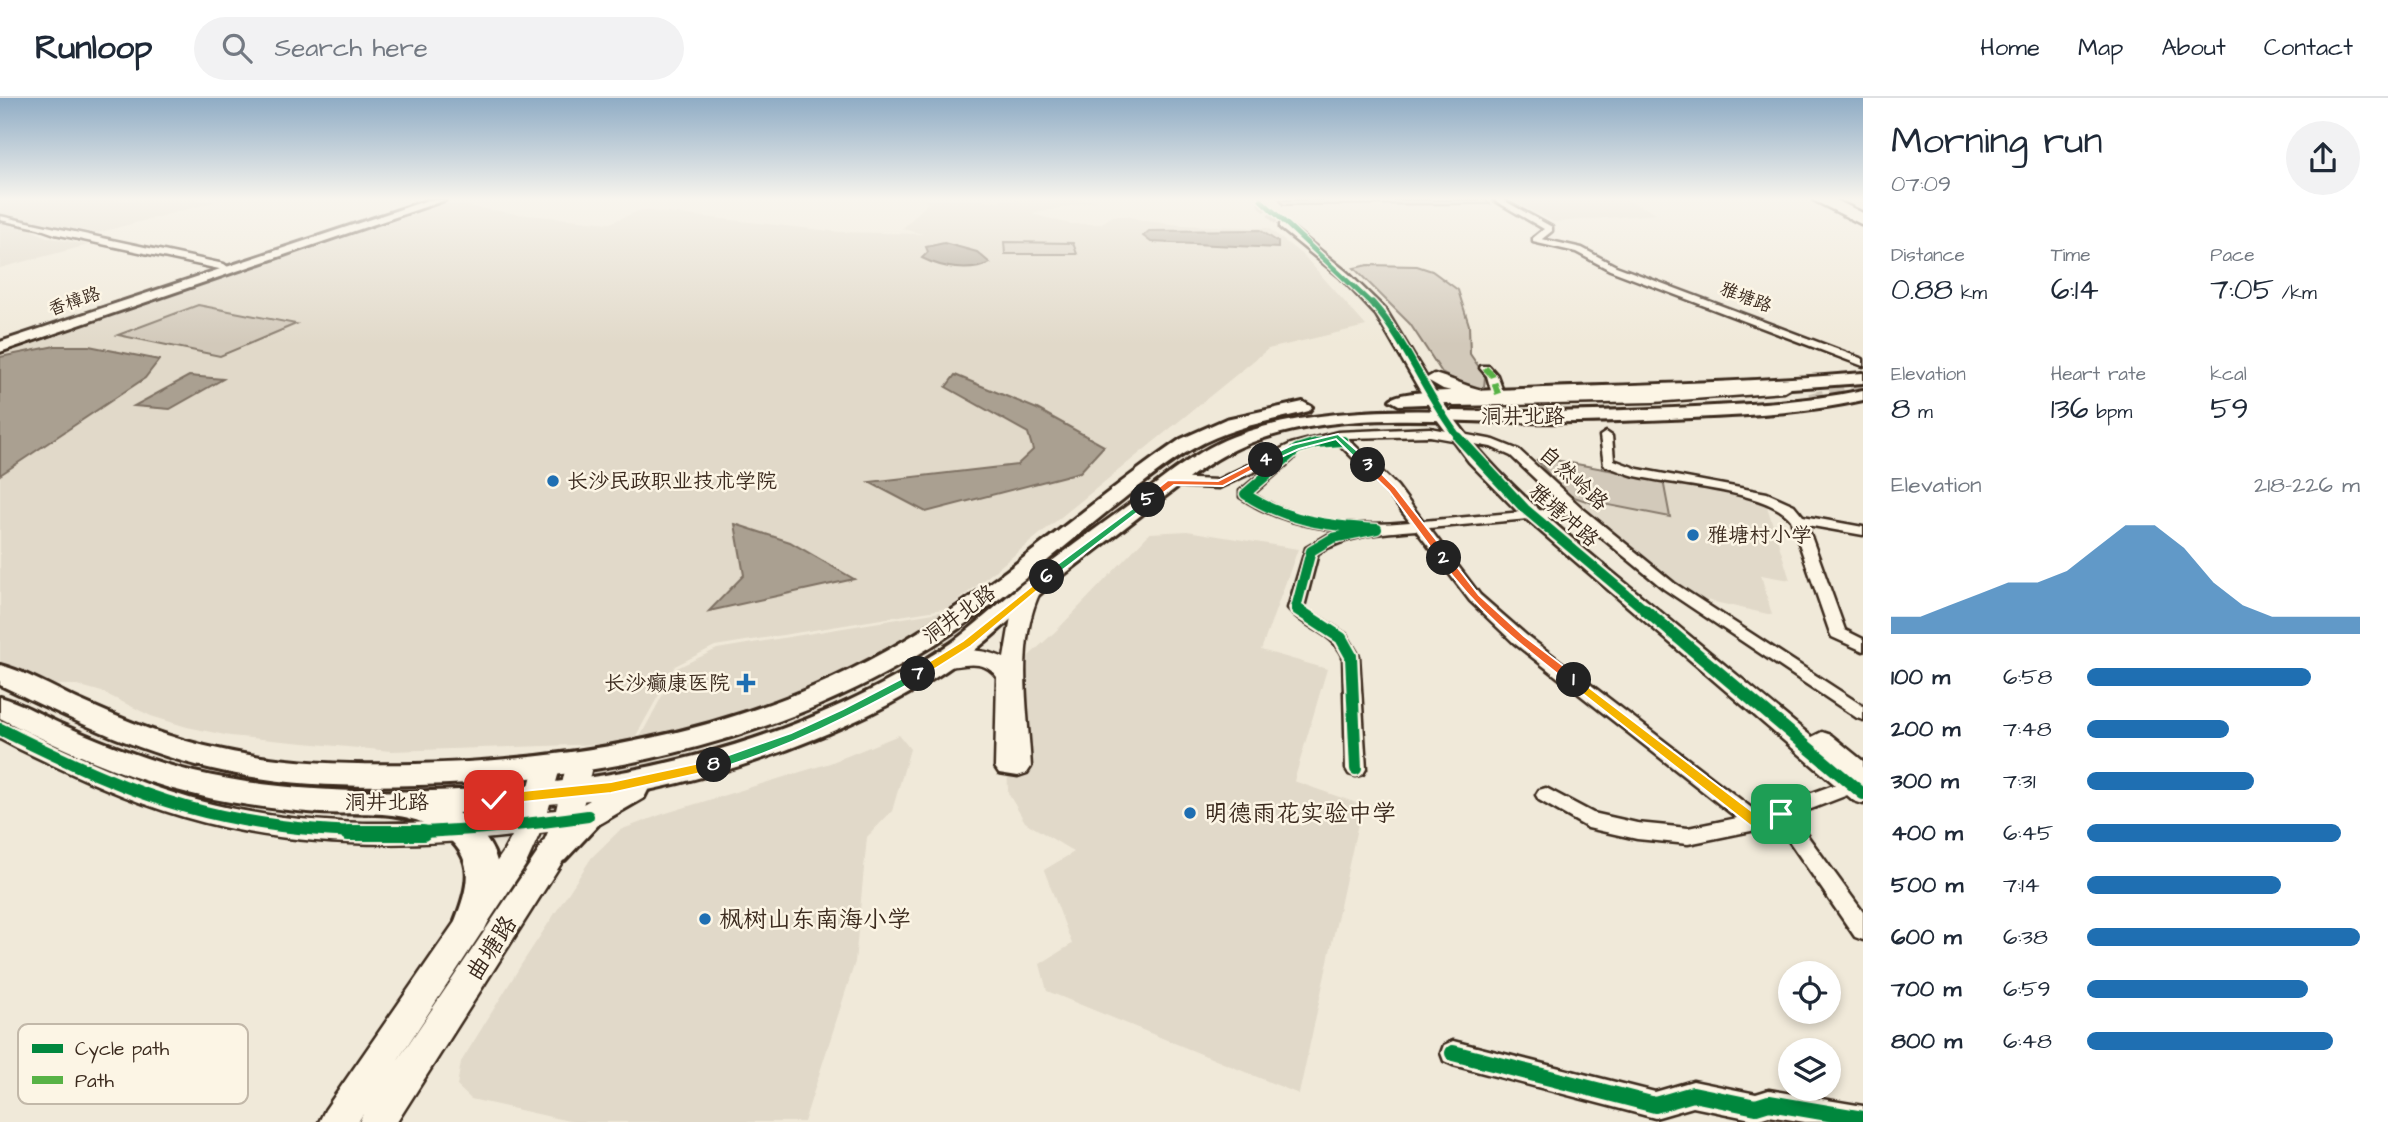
<!DOCTYPE html>
<html lang="en">
<head>
<meta charset="utf-8">
<style>
  body { margin:0; font-family:"Architects Daughter","LXGW WenKai TC",sans-serif; background:#f2f2f3; color:#1f2937; height:100vh; display:flex; flex-direction:column; font-size:26px; white-space:nowrap }
  * { box-sizing:border-box; margin:0 }
  p { font-size:23px; color:#747a83 }
  .icon { flex:none; width:38px; height:38px; fill:none; stroke:currentColor; stroke-width:2; stroke-linecap:round; stroke-linejoin:round }
  .map { position:relative; flex:1; overflow:hidden }
  .details { display:flex; flex-direction:column; background:#fff; width:525px }
  .details>* { flex:none }
  .controls { position:absolute; left:1778px; top:863px; display:grid; gap:14px }
  .controls a { display:grid; place-items:center; width:63px; height:63px; border-radius:50%; background:#fff; box-shadow:0 4px 10px #0003; font-size:35px }
  .pin { position:absolute; display:grid; place-items:center; width:60px; height:60px; color:#fff; margin:-30px; border-radius:14px; box-shadow:0 4px 10px #0006 }
  .km { position:absolute; width:35px; height:35px; margin:-18px; border-radius:50%; background:#222; color:#fff; font-size:19px; line-height:35px; text-align:center }
  .round { display:grid; place-items:center; flex:none; width:74px; height:74px; border-radius:37px; background:#f2f2f3 }
  .overview { display:flex; align-items:center; justify-content:space-between; height:119px; padding:0 28px }
  h1 { font-size:38px; font-weight:600; line-height:52px }
  .figures { display:grid; grid-template-columns:repeat(3,1fr); gap:10px; height:119px; padding:7px 28px }
  .figures div { display:grid; align-content:center }
  .figures b { font-size:30px; font-weight:600 }
  .figures small { font-size:19px; font-weight:400 }
  .figures p { font-size:19px }
  .chart { height:196px; padding:14px 28px }
  .chart p { display:flex; justify-content:space-between }
  .chart svg { width:100%; height:126px; margin-top:7px; fill:#1f6fb2; opacity:.7 }
  ul { padding:0 28px; list-style:none; font-size:23px }
  li { display:grid; grid-template-columns:112px 84px 1fr; align-items:center; height:52px }
  li i { height:18px; border-radius:9px; background:#1f6fb2 }
  header { display:flex; align-items:center; gap:42px; box-sizing:border-box; height:98px; padding:0 35px; background:#fff; border-bottom:2px solid #e0e1e3 }
  header strong { font-size:33px }
  nav { display:flex; gap:38px; margin-inline-start:auto; font-size:24px }
  .search { width:490px; height:63px; background:#f2f2f3; display:flex; align-items:center; gap:18px; box-sizing:border-box; padding:0 24px; border-radius:38px; color:#747a83; font-size:26px }
  main { display:flex; flex:1; min-height:0 }
  .map>svg:first-child { display:block }
  .built { fill:#e1d9c9 }
  .green { fill:#d2c9ba; stroke:#867a6c; stroke-width:2 }
  .water { fill:#aaa091; stroke:#7e7163; stroke-width:2 }
  .lines { fill:none; stroke-linecap:round; stroke-linejoin:round }
  .secondary-tunnel-far1 { stroke:#ccc3b4; stroke-width:11; stroke-dasharray:11 5; stroke-linecap:butt }
  .secondary-tunnel { stroke:#ccc3b4; stroke-width:14; stroke-dasharray:14 7; stroke-linecap:butt }
  .street-casing { stroke:#3b2a1e; stroke-width:5 }
  .secondary-casing { stroke:#3b2a1e; stroke-width:5 }
  .primary-casing { stroke:#3b2a1e; stroke-width:6 }
  .highway-casing { stroke:#3b2a1e; stroke-width:5 }
  .street { fill:#fcf5e5; fill-rule:evenodd }
  .secondary { fill:#fcf5e5; fill-rule:evenodd }
  .primary { fill:#fcf5e5; fill-rule:evenodd }
  .highway { fill:#fcf5e5; fill-rule:evenodd }
  .quiet { stroke:#57b245; stroke-width:6; stroke-dasharray:12 6; stroke-linecap:butt }
  .cycleway-far4-casing { stroke:#fcf5e5; stroke-width:8 }
  .cycleway-far3-casing { stroke:#fcf5e5; stroke-width:10 }
  .cycleway-far2-casing { stroke:#fcf5e5; stroke-width:13 }
  .cycleway-far1-casing { stroke:#fcf5e5; stroke-width:17 }
  .cycleway-casing { stroke:#fcf5e5; stroke-width:20 }
  .cycleway-far4 { stroke:#00873e; stroke-width:5 }
  .cycleway-far3 { stroke:#00873e; stroke-width:7 }
  .cycleway-far2 { stroke:#00873e; stroke-width:10 }
  .cycleway-far1 { stroke:#00873e; stroke-width:12 }
  .cycleway { stroke:#00873e; stroke-width:16 }
  .split-1 { fill:#f5b400; stroke:#fff; stroke-width:2 }
  .split-2 { fill:#f0652b; stroke:#fff; stroke-width:2 }
  .split-3 { fill:#f0652b; stroke:#fff; stroke-width:2 }
  .split-4 { fill:#22a559; stroke:#fff; stroke-width:2 }
  .split-5 { fill:#f0652b; stroke:#fff; stroke-width:2 }
  .split-6 { fill:#22a559; stroke:#fff; stroke-width:2 }
  .split-7 { fill:#f5b400; stroke:#fff; stroke-width:2 }
  .split-8 { fill:#22a559; stroke:#fff; stroke-width:2 }
  .split-9 { fill:#f5b400; stroke:#fff; stroke-width:2 }
  .poi-dot { fill:#1f6fb2; stroke:#fcf5e5; stroke-width:2.5 }
  .labels { text-anchor:middle; stroke-width:5; stroke-linejoin:round; paint-order:stroke }
  .far-street-label { font-size:18px; fill:#3b2a1e; stroke:#fcf5e5 }
  .street-label { font-size:21px; fill:#3b2a1e; stroke:#fcf5e5 }
  .poi-label { font-size:21px; fill:#3b2a1e; stroke:#fcf5e5; text-anchor:start }
  .near-poi-label { font-size:24px; fill:#3b2a1e; stroke:#fcf5e5; text-anchor:start }
  .near-street-label { font-size:24px; fill:#3b2a1e; stroke:#fcf5e5 }
  .key { fill:#fcf5e5; stroke:#c2b8a9; stroke-width:2 }
  .key-label { font-size:19px; fill:#3b2a1e }
</style>
</head>
<body>
<header>
<strong>Runloop</strong>
<div class="search"><svg class="icon" aria-label="search" viewBox="0 0 24 24"><circle cx="10" cy="10" r="6"/><path d="M15 15l6 6"/></svg>Search here</div>
<nav><a>Home</a><a>Map</a><a>About</a><a>Contact</a></nav>
</header>
<main>
<div class="map">
<svg width="1863" height="1024" viewBox="0 0 1863 1024">
  <rect width="100%" height="100%" fill="#f0e9d9"/>
  <filter id="ink" filterUnits="userSpaceOnUse"><feTurbulence type="fractalNoise" baseFrequency=".0143" numOctaves="2"/><feDisplacementMap in="SourceGraphic" scale="14" xChannelSelector="R" yChannelSelector="G"/><feConvolveMatrix kernelMatrix="1 2 1 2 8 2 1 2 1" color-interpolation-filters="sRGB"/></filter>
  <g filter="url(#ink)">
    <!-- built -->
    <g class="built">
      <polygon points="0,102 210,102 215,104 97,135 0,117"/>
      <polygon points="924,102 1098,102 1032,116 1070,126 1100,126 1113,118 1127,118 1145,123 1181,127 1268,130 1305,159 1366,228 1268,251 949,510 715,548 675,568 632,645 391,653 293,644 230,638 187,629 151,618 102,594 77,587 0,586 0,256 447,105 517,116 610,125 641,112 839,134 923,136 902,131 928,105"/>
      <polygon points="1510,102 1627,102 1659,116 1554,124"/>
      <polygon points="0,124 27,130 47,139 88,147 0,170"/>
      <polygon points="1543,359 1765,402 1790,482 1761,477 1772,517 1688,498 1568,400 1570,398 1563,397 1534,361"/>
      <polygon points="1187,433 1298,451 1261,552 1327,571 1294,683 1362,707 1299,996 1047,893 1040,866 1072,846 1044,772 1074,754 1025,724 1008,695 1005,580 1058,531 1150,435"/>
      <polygon points="946,513 882,559 787,599 705,627 638,643 677,570 717,551"/>
      <polygon points="899,637 910,651 892,713 867,739 855,864 804,1024 573,1024 471,1001 457,988 461,964 521,867 592,759 620,732 663,716 830,665"/>
    </g>
    <!-- green -->
    <g class="green">
      <polygon points="1280,102 1485,102 1490,106 1283,107"/>
      <polygon points="1004,144 1073,145 1077,156 1005,156"/>
      <polygon points="1368,167 1417,168 1432,173 1458,192 1469,227 1470,256 1485,278 1484,291 1469,289 1443,276 1410,226 1354,170"/>
      <polygon points="198,207 296,226 220,258 118,237"/>
      <polygon points="1544,360 1663,382 1670,419 1604,406 1601,408 1565,396 1537,362"/>
    </g>
    <!-- water -->
    <g class="water">
      <polygon points="1260,132 1278,144 1278,150 1151,144 1143,138 1149,133"/>
      <path d="M944,145L977,154L990,165C970,175 942,170 922,160L928,154L926,149Z"/>
      <polygon points="55,248 89,248 159,262 145,280 0,377 0,259"/>
      <polygon points="955,277 1037,311 1104,348 1080,374 926,414 869,384 1017,367 1033,352 1028,335 946,289"/>
      <polygon points="189,278 223,281 170,311 134,308"/>
      <polygon points="735,426 790,444 854,481 709,513 744,477"/>
    </g>
    <g class="lines">
      <!-- secondary-tunnel-far1 -->
      <polyline class="secondary-tunnel-far1" points="1261,102 1284,128"/>
      <!-- secondary-tunnel -->
      <polyline class="secondary-tunnel" points="1810,302 1863,289"/>
      <defs>
        <g id="street">
          <polygon points="1494,102 1503,102 1552,129 1552,133 1542,141 1582,150 1616,168 1863,261 1863,268 1610,172 1576,154 1533,144 1533,140 1544,131"/>
          <polygon points="0,118 224,166 228,169 224,172 55,136 38,130 0,122"/>
          <polygon points="1481,268 1489,268 1497,277 1504,296 1502,298 1492,296 1487,278 1480,270"/>
          <path d="M1430,330L1494,342L1519,352L1582,410L1674,485L1863,608V622L1857,620L1664,491L1574,417L1429,430L1480,497L1526,537L1758,715L1863,676V691L1793,718L1863,814V842L1855,839L1776,724L1756,732L1688,746L1637,741L1588,730L1539,702L1536,697L1539,692L1546,690L1593,715L1637,725L1688,730L1737,720L1514,545L1470,503L1416,432C1380,435 1349,437 1318,455L1304,509L1346,536L1359,558L1366,671L1363,676L1356,678L1349,676L1346,671L1343,558C1332,533 1304,531 1288,510L1306,450L1328,437L1346,433C1308,429 1272,421 1240,399V393L1275,364L1219,390L1171,388L1164,384L1171,380L1217,382L1291,346L1338,334ZM1430,338L1491,349L1511,358L1566,410L1423,423L1397,388L1347,340ZM1336,343L1387,394L1410,424C1357,429 1299,426 1253,396L1293,361L1295,358L1292,355Z"/>
          <path d="M1606,334L1612,338L1614,362L1638,371L1767,395L1794,407L1803,418L1863,429V437L1807,427L1845,532L1863,541V553L1832,539L1830,535L1791,422C1768,392 1673,387 1635,378C1624,375 1614,371 1604,367L1600,338Z"/>
          <polygon points="1453,943 1655,994 1693,983 1756,996 1769,992 1863,1008 1863,1024 1805,1024 1769,1018 1756,1022 1693,1009 1655,1020 1453,967 1444,963 1441,955 1444,947"/>
        </g>
        <g id="secondary">
          <polygon points="1813,102 1827,102 1863,120 1863,127"/>
          <path d="M1280,126H1288L1348,175L1386,212L1427,280L1434,276C1450,280 1465,288 1482,292L1483,298L1654,294L1789,287L1791,290L1784,294L1654,304L1454,308L1449,306L1446,303L1449,300L1471,298L1443,291L1429,283C1482,370 1551,423 1628,487C1689,538 1751,588 1812,639L1822,634L1831,637L1863,663V706L1854,703L1519,415L1469,364L1436,320L1376,217L1340,179L1280,130Z"/>
          <path d="M1031,486L1038,488L1041,492C1015,544 1028,612 1031,669L1027,675L1018,678L999,675L995,669L997,579C980,555 954,574 931,568L928,563L931,558C956,551 980,549 1004,560L1013,507L1024,488Z"/>
          <path d="M0,623C20,628 39,640 58,649C94,665 130,681 167,693C280,731 404,730 521,717L534,670L538,663L547,661L556,663L560,670L548,713L556,712L567,664L571,658L580,655L589,658L593,664L583,708L597,711L601,718L597,725L577,730L564,761L397,1024H359L363,1016L358,1024H319L325,1012L504,753L512,738C403,751 290,750 184,719C126,702 71,676 17,650L0,641ZM548,734L542,748L397,963L525,768L540,735Z"/>
        </g>
        <g id="primary">
          <polygon points="428,102 445,102 0,254 0,244"/>
          <path d="M1863,275V285L1747,293L1399,307L1390,302C1399,292 1457,293 1473,293C1603,287 1733,286 1863,275Z"/>
          <path d="M1863,292V302C1806,315 1750,317 1692,320C1632,323 1572,325 1513,324C1426,323 1333,313 1250,345C1210,360 1178,389 1145,414C1108,443 1071,470 1035,500C1017,515 999,533 980,548C892,618 758,669 648,692L644,700L599,726L565,762L554,766L543,762L538,753C548,733 570,713 590,702L458,715C506,748 508,784 484,833L472,838L460,833L455,823C471,783 476,756 435,731C400,710 359,717 320,715C290,713 260,709 230,704C149,690 73,657 0,620V599C22,605 43,618 63,627C106,646 149,663 194,674C272,692 352,695 432,693C615,688 796,649 951,545C975,528 997,507 1020,488C1056,459 1094,432 1131,405C1168,377 1204,346 1249,333C1337,306 1426,313 1516,314C1576,314 1635,312 1695,309C1752,306 1807,304 1863,292Z"/>
          <path d="M1303,304L1312,309L1309,313C1270,323 1230,329 1194,350C1165,366 1139,389 1113,409C1061,451 1010,495 955,533C798,640 607,683 419,687C355,689 290,688 226,674C146,658 73,622 0,587V567C26,574 52,589 77,601C124,622 172,642 223,652C286,666 352,667 416,666C585,662 757,631 905,542C1003,484 1087,405 1181,341L1226,321Z"/>
        </g>
        <polygon id="highway" points="1819,102 1836,102 1863,115 1863,124"/>
      </defs>
      <!-- street casing -->
      <use href="#street" class="street-casing"/>
      <!-- secondary casing -->
      <use href="#secondary" class="secondary-casing"/>
      <!-- primary casing -->
      <use href="#primary" class="primary-casing"/>
      <!-- highway casing -->
      <use href="#highway" class="highway-casing"/>
      <!-- street -->
      <use href="#street" class="street"/>
      <!-- secondary -->
      <use href="#secondary" class="secondary"/>
      <!-- primary -->
      <use href="#primary" class="primary"/>
      <!-- highway -->
      <use href="#highway" class="highway"/>
      <!-- quiet -->
      <polyline class="quiet" points="1485,270 1492,277 1498,296"/>
      <defs>
        <polyline id="cycleway-far4" points="1261,102 1373,207"/>
        <path id="cycleway-far3" d="M1372,205C1408,245 1426,298 1459,340"/>
        <g id="cycleway-far2">
          <polyline points="1458,339 1525,411 1646,513"/>
          <path d="M1299,513L1296,510L1311,453L1333,440L1377,431C1330,428 1285,423 1245,396L1297,351L1316,345L1343,343"/>
        </g>
        <g id="cycleway-far1">
          <polyline points="1297,511 1341,540 1351,558 1356,671"/>
          <polyline points="1644,511 1863,696"/>
          <path d="M0,631C60,660 121,691 186,709C318,746 454,737 588,718"/>
        </g>
        <g id="cycleway">
          <polyline points="348,735 423,735"/>
          <polyline points="1453,955 1655,1007 1693,996 1756,1009 1769,1005 1863,1021"/>
        </g>
      </defs>
      <!-- cycleway-far4 casing -->
      <use href="#cycleway-far4" class="cycleway-far4-casing"/>
      <!-- cycleway-far3 casing -->
      <use href="#cycleway-far3" class="cycleway-far3-casing"/>
      <!-- cycleway-far2 casing -->
      <use href="#cycleway-far2" class="cycleway-far2-casing"/>
      <!-- cycleway-far1 casing -->
      <use href="#cycleway-far1" class="cycleway-far1-casing"/>
      <!-- cycleway casing -->
      <use href="#cycleway" class="cycleway-casing"/>
      <!-- cycleway-far4 -->
      <use href="#cycleway-far4" class="cycleway-far4"/>
      <!-- cycleway-far3 -->
      <use href="#cycleway-far3" class="cycleway-far3"/>
      <!-- cycleway-far2 -->
      <use href="#cycleway-far2" class="cycleway-far2"/>
      <!-- cycleway-far1 -->
      <use href="#cycleway-far1" class="cycleway-far1"/>
      <!-- cycleway -->
      <use href="#cycleway" class="cycleway"/>
    </g>
  </g>
  <!-- sky -->
  <linearGradient id="sky" x2="0" y2="1"><stop stop-color="#8facc5"/><stop offset="0.41" stop-color="#f8f5ee"/><stop offset="1" stop-color="#f8f5ee" stop-opacity="0"/></linearGradient>
  <rect width="1863" height="246" fill="url(#sky)"/>
  <!-- split-1 -->
  <polygon class="split-1" points="1574,578 1758,718 1781,710 1786,712 1788,716 1786,719 1756,730 1751,728 1569,585 1569,579"/>
  <!-- split-2 -->
  <path class="split-2" d="M1440,457H1448L1479,497L1524,538L1578,579V585H1569C1518,545 1477,513 1439,460Z"/>
  <!-- split-3 -->
  <polygon class="split-3" points="1364,365 1371,365 1395,389 1448,457 1448,462 1440,462 1389,393 1364,369"/>
  <!-- split-4 -->
  <polygon class="split-4" points="1338,336 1371,365 1371,369 1364,369 1336,341 1299,351 1270,364 1262,362 1292,347"/>
  <!-- split-5 -->
  <polygon class="split-5" points="1263,360 1271,362 1223,388 1174,387 1151,404 1143,402 1168,382 1218,383"/>
  <!-- split-6 -->
  <polygon class="split-6" points="1148,399 1153,402 1151,404 1051,481 1043,481 1043,477"/>
  <!-- split-7 -->
  <polygon class="split-7" points="1047,476 1052,479 1051,481 971,548 922,579 914,579 914,573 963,543"/>
  <!-- split-8 -->
  <path class="split-8" d="M918,572L922,573V579C855,616 788,650 714,672L707,667L709,664L791,635L843,611Z"/>
  <!-- split-9 -->
  <polygon class="split-9" points="714,662 719,664 719,671 611,695 494,707 487,702 494,696 611,684"/>
  <!-- markers -->
  <g class="poi-dot">
    <circle cx="553" cy="383" r="7"/>
    <circle cx="1693" cy="437" r="7"/>
    <path d="M742.5 574.5h7v7h7v7h-7v7h-7v-7h-7v-7h7z"/>
    <circle cx="1190" cy="715" r="7"/>
    <circle cx="705" cy="821" r="7"/>
  </g>
  <g class="labels">
    <!-- far-street labels -->
    <g class="far-street-label">
      <text transform="translate(1746 199) rotate(21)" y="6">雅塘路</text>
      <text transform="translate(74 203) rotate(-19)" y="6">香樟路</text>
    </g>
    <!-- street labels -->
    <g class="street-label">
      <text x="1523" y="325">洞井北路</text>
      <text transform="translate(1574 380) rotate(42)" y="7">自然岭路</text>
      <text transform="translate(1564 417) rotate(41)" y="7">雅塘冲路</text>
      <text transform="translate(959 516) rotate(-36)" y="7">洞井北路</text>
      <text x="387" y="711">洞井北路</text>
    </g>
    <!-- poi labels -->
    <g class="poi-label">
      <text x="567" y="390">长沙民政职业技术学院</text>
      <text x="1707" y="444">雅塘村小学</text>
      <text x="730" y="592" text-anchor="end">长沙癫康医院</text>
    </g>
    <!-- near-poi labels -->
    <g class="near-poi-label">
      <text x="1204" y="723">明德雨花实验中学</text>
      <text x="719" y="829">枫树山东南海小学</text>
    </g>
    <!-- near-street labels -->
    <g class="near-street-label">
      <text transform="translate(491 850) rotate(-57)" y="8">曲塘路</text>
    </g>
  </g>
  <!-- legend -->
  <rect x="18" y="926" width="230" height="80" rx="10" class="key"/>
  <rect x="32" y="946" width="31" height="9" fill="#00873e"/>
  <rect x="32" y="978" width="31" height="8" fill="#57b245"/>
  <g class="key-label">
    <text x="75" y="957">Cycle path</text>
    <text x="75" y="989">Path</text>
  </g>
</svg>
<div class="controls">
<a><svg class="icon" aria-label="locate" viewBox="0 0 24 24"><circle cx="12" cy="12" r="6"/><path d="M12 2v4M12 18v4M2 12h4M18 12h4"/></svg></a>
<a><svg class="icon" aria-label="layers" viewBox="0 0 24 24"><path d="M12 4l9 5-9 5-9-5zM3 14l9 5 9-5"/></svg></a>
</div>
<div class="pin" style="left:1781px;top:716px;background:#1e9e55"><svg class="icon" aria-label="arrive" viewBox="0 0 24 24"><path d="M6 21V4h12l-3 4 3 4H6"/></svg></div>
<div class="pin" style="left:494px;top:702px;background:#d93025"><svg class="icon" aria-label="check" viewBox="0 0 24 24"><path d="M5 12l5 5 9-10"/></svg></div>
<b class="km" style="left:1574px;top:582px">1</b>
<b class="km" style="left:1444px;top:460px">2</b>
<b class="km" style="left:1368px;top:367px">3</b>
<b class="km" style="left:1266px;top:362px">4</b>
<b class="km" style="left:1148px;top:402px">5</b>
<b class="km" style="left:1047px;top:479px">6</b>
<b class="km" style="left:918px;top:576px">7</b>
<b class="km" style="left:714px;top:667px">8</b>
</div>
<section class="details">
<div class="overview"><div><h1>Morning run</h1><p>07:09</p></div><a class="round"><svg class="icon" aria-label="share" viewBox="0 0 24 24"><path d="M12 15V3M7 8l5-5 5 5M5 13v7h14v-7"/></svg></a></div>
<div class="figures">
<div><p>Distance</p><b>0.88<small> km</small></b></div>
<div><p>Time</p><b>6:14</b></div>
<div><p>Pace</p><b>7:05<small> /km</small></b></div>
</div>
<div class="figures">
<div><p>Elevation</p><b>8<small> m</small></b></div>
<div><p>Heart rate</p><b>136<small> bpm</small></b></div>
<div><p>kcal</p><b>59</b></div>
</div>
<div class="chart"><p><span>Elevation</span>218–226 m</p>
<svg viewBox="0 0 160 44" preserveAspectRatio="none"><path d="M0 44V38L10 38L20 34L30 30L40 26L50 26L60 22L70 14L80 6L90 6L100 14L110 26L120 34L130 38L140 38L150 38L160 38V44z"/></svg>
</div>
<ul>
<li><b>100 m</b>6:58<i style="width:82%"></i></li>
<li><b>200 m</b>7:48<i style="width:52%"></i></li>
<li><b>300 m</b>7:31<i style="width:61%"></i></li>
<li><b>400 m</b>6:45<i style="width:93%"></i></li>
<li><b>500 m</b>7:14<i style="width:71%"></i></li>
<li><b>600 m</b>6:38<i style="width:100%"></i></li>
<li><b>700 m</b>6:59<i style="width:81%"></i></li>
<li><b>800 m</b>6:48<i style="width:90%"></i></li>
</ul>
</section>
</main>
</body>
</html>
